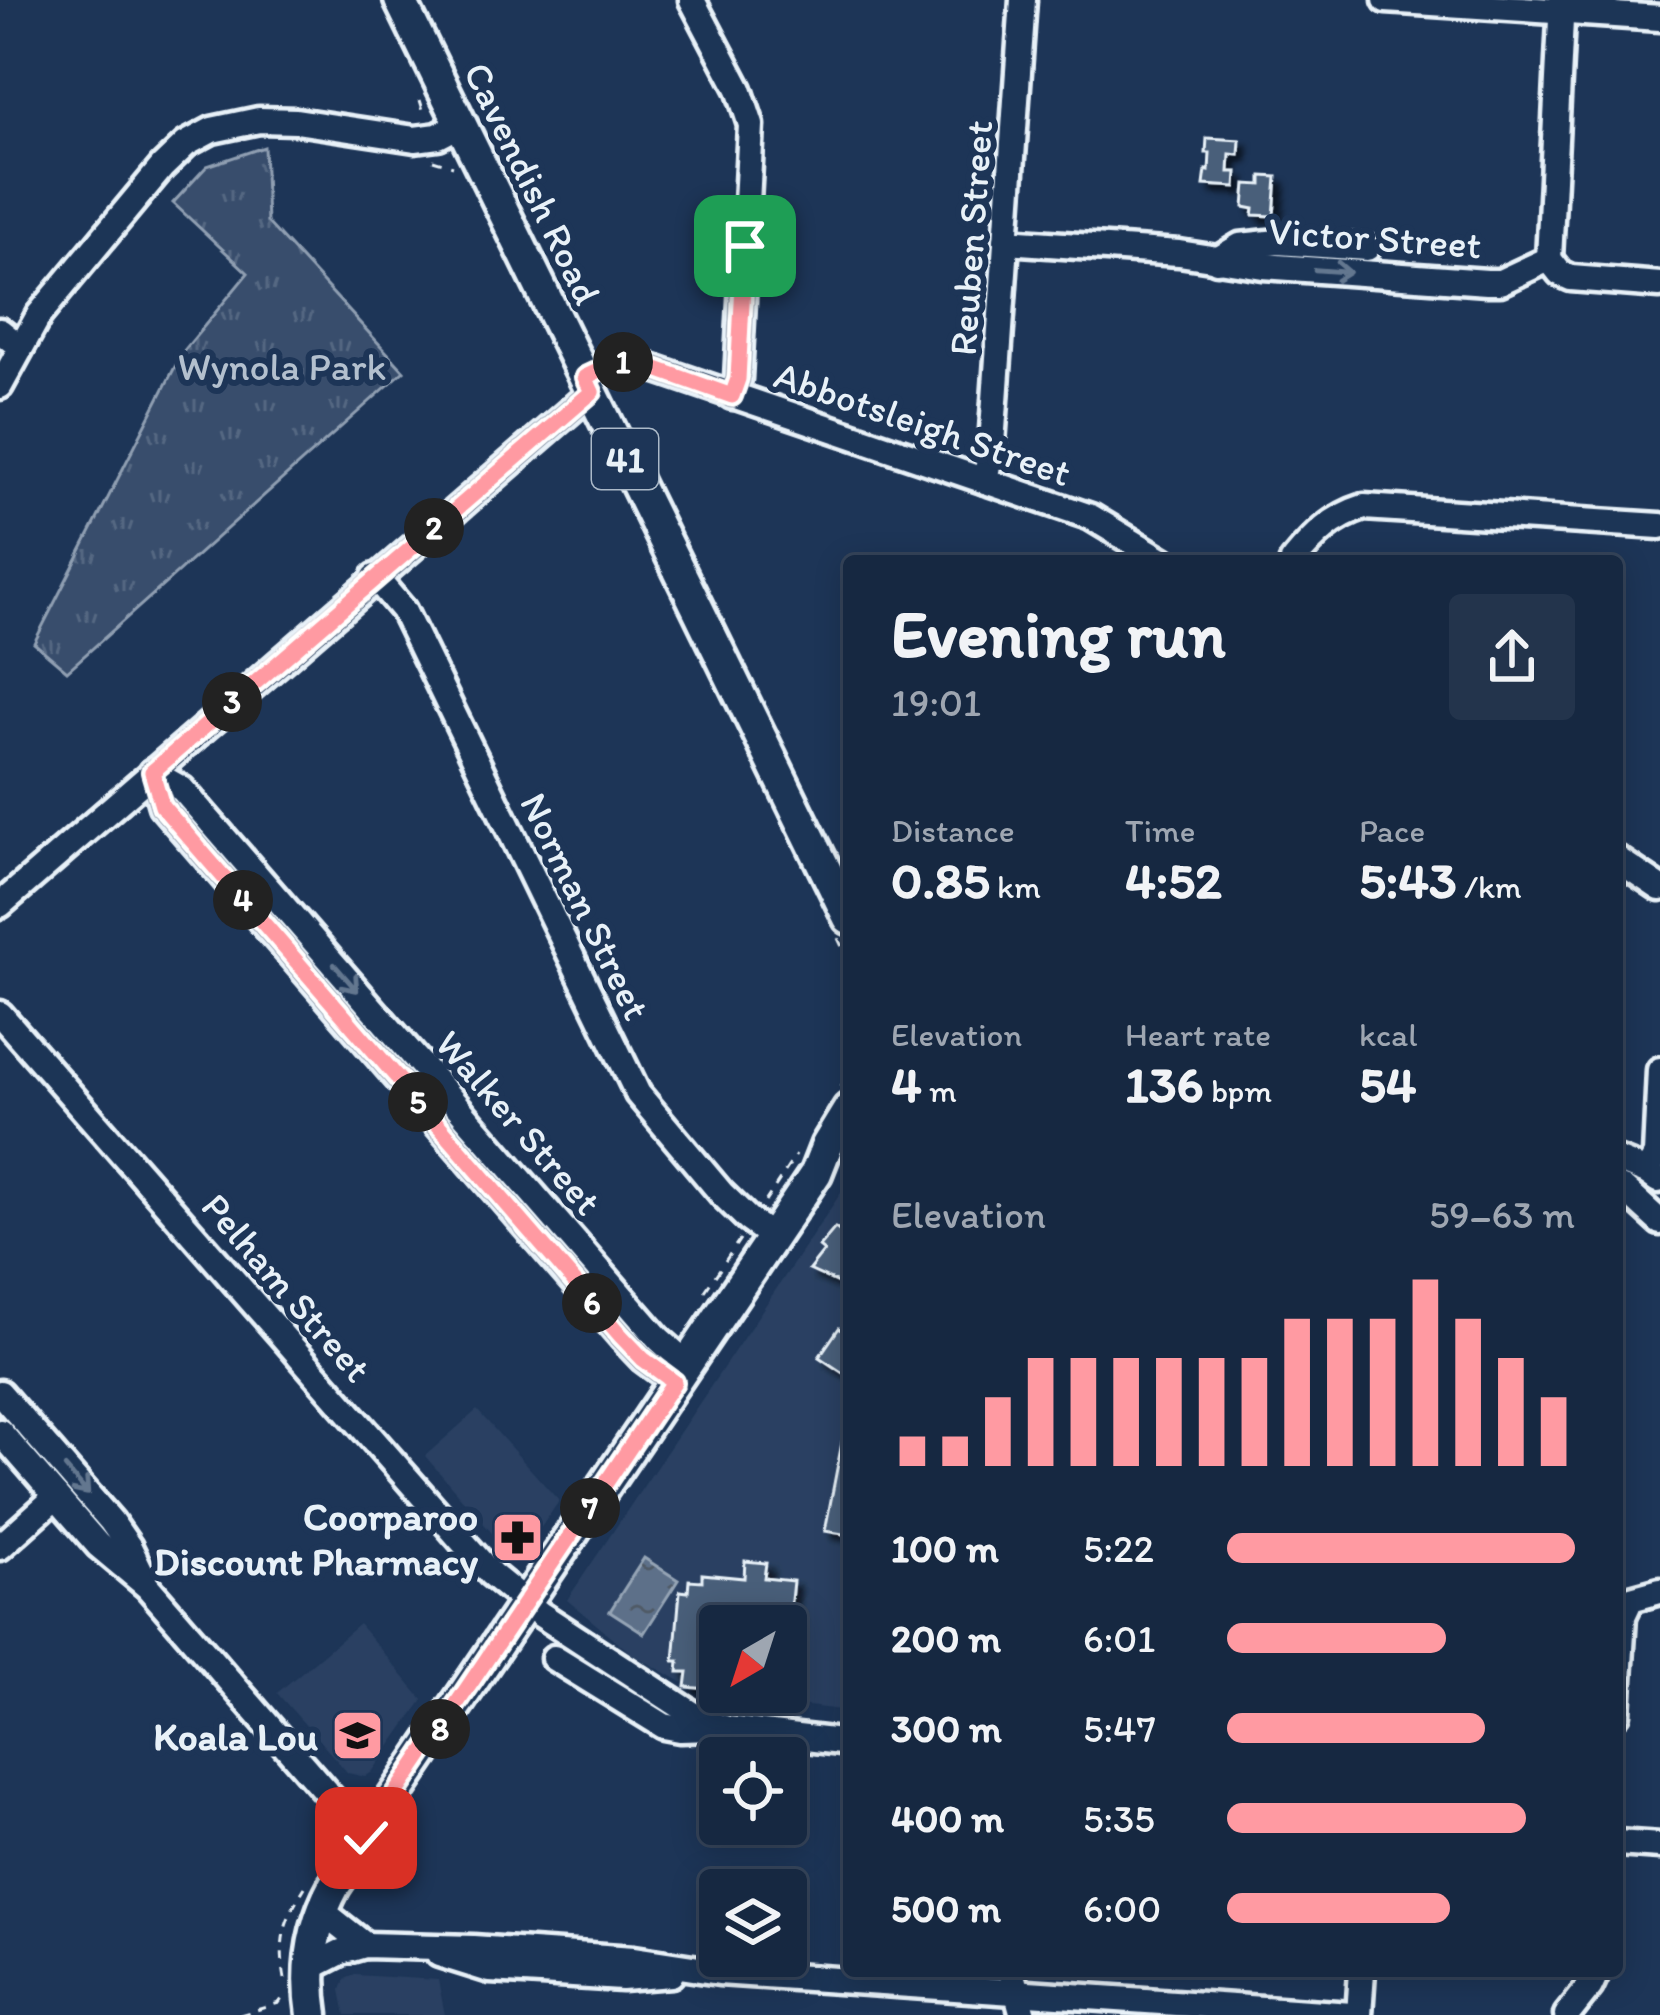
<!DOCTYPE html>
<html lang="en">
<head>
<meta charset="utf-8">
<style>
  body { margin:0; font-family:Itim,sans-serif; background:#23344c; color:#f1f3f6; height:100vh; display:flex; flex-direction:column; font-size:45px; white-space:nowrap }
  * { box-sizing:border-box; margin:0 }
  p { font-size:39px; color:#9ea6b1 }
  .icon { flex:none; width:66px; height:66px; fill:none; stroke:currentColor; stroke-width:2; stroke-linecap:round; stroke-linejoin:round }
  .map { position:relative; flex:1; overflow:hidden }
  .sheet { position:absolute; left:843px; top:555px; width:780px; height:1422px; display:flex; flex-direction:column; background:#162841; border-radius:12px; box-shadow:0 6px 30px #0003,0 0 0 3px #35445a }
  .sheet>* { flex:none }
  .needle { width:78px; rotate:219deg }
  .controls { position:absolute; left:699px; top:1605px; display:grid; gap:24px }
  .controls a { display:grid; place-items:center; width:108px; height:108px; border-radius:12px; background:#162841; box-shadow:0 6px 30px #0003,0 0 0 3px #35445a; font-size:60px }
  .pin { position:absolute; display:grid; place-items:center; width:102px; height:102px; color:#fff; margin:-51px; border-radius:24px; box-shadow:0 6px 18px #0006 }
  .km { position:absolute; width:60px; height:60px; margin:-30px; border-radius:50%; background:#222; color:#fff; font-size:33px; line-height:60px; text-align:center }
  .round { display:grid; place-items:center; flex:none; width:126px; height:126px; border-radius:12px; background:#23344c }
  .summary { display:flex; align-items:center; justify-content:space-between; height:204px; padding:0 48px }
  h1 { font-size:66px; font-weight:800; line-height:90px }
  .metrics { display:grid; grid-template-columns:repeat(3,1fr); gap:18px; height:204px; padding:12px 48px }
  .metrics div { display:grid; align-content:center }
  .metrics b { font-size:51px; font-weight:800 }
  .metrics small { font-size:33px; font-weight:400 }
  .metrics p { font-size:33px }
  .chart { height:336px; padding:24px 48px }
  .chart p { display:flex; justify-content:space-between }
  .chart svg { width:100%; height:216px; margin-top:12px; stroke:#ff9aa2; stroke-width:6 }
  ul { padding:0 48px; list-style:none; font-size:39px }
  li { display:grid; grid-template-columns:192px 144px 1fr; align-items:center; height:90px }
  li i { height:30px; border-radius:15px; background:#ff9aa2 }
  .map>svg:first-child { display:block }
  .built { fill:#2a4162; fill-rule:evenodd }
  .grass { fill:url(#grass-tufts); stroke:#909fb2; stroke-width:3 }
  .water { fill:url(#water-ripples); stroke:#95a4b5; stroke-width:3 }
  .building { fill:#495e7a; stroke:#e8f1f8; stroke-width:3; filter:url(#shadow) }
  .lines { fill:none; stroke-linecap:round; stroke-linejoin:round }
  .minor-casing { stroke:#e8f1f8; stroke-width:33 }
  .major-casing { stroke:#e8f1f8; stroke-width:39 }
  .path { stroke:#e8f1f8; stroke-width:3; stroke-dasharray:9 9; stroke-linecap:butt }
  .minor { stroke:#1d3557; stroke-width:24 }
  .major { stroke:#1d3557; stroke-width:30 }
  .oneway { stroke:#64778f }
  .route-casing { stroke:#fff; stroke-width:24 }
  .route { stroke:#ff9aa2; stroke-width:15 }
  .labels { text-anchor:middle; stroke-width:12; stroke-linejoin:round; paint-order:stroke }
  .shield { fill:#1d3557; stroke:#abb9c8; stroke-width:3 }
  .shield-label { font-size:36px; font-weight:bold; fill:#e8f1f8 }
  .street-label { font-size:39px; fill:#e8f1f8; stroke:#1d3557 }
  .park-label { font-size:39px; fill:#b3c0ce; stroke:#1d3557 }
  .poi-label { font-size:39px; font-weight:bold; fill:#e8f1f8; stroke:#1d3557; text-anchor:end }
</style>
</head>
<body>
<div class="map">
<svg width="1660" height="2015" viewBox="0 0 1660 2015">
  <defs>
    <pattern id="grass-tufts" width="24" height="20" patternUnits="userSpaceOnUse" patternTransform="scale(3)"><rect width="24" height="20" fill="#374d6c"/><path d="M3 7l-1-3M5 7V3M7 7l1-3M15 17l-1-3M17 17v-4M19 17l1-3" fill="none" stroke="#546782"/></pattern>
    <pattern id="water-ripples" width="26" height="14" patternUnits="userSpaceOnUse" patternTransform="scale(3)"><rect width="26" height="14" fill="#5d7089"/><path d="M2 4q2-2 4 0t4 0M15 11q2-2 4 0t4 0" fill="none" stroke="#505a66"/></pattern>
    <filter id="shadow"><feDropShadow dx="7" dy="7" stdDeviation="3" flood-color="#0009"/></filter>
  </defs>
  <rect width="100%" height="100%" fill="#1d3557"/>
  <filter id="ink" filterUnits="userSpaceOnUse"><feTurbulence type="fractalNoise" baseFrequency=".00833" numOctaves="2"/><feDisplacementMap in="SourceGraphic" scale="24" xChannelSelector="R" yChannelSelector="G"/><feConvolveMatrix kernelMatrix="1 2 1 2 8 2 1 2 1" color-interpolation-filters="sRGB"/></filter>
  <g filter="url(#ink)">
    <!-- built -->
    <g class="built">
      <path d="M849,1181V1711L718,1695L682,1682L632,1654L567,1600ZM720,1626H786V1692H720Z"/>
      <polygon points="477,1410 559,1501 520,1558 512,1556 425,1456"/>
      <polygon points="359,1624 423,1700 372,1772 365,1777 348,1773 277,1693"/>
      <polygon points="355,1975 438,1980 445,2015 346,2015 341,1990 345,1979"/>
    </g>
    <!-- grass -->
    <polygon class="grass" points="264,147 267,222 404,371 67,671 34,643 182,353 248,273 173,203 207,166"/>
    <!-- water -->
    <polygon class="water" points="644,1558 678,1580 644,1633 610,1611"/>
    <!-- building -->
    <g class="building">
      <polygon points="1207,138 1240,140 1239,155 1230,154 1229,172 1237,172 1236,187 1204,185 1206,170 1209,171 1210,153 1206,153"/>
      <polygon points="1262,176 1277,177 1274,216 1253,215 1254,209 1244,207 1246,184 1262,185"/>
      <polygon points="835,1228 849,1238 849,1288 809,1270 824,1251 819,1247"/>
      <polygon points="839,1328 849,1335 849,1377 819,1357"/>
      <polygon points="849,1406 849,1535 825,1531"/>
      <polygon points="745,1561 766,1563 764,1578 793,1581 790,1610 797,1611 789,1705 755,1702 755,1695 754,1700 726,1698 726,1692 786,1692 786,1626 720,1626 720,1690 686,1687 688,1672 678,1672 679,1661 674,1661 680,1591 688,1592 689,1580 702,1581 702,1574 744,1578"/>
    </g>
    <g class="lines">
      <defs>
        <g id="minor">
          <polyline points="692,0 739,89 751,125 738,379 732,396"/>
          <polyline points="1386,0 1660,18"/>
          <polyline points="1006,241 1179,253 1263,266 1487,282 1500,282 1549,259"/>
          <polyline points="1549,259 1562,0"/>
          <polyline points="1549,259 1560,273 1571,278 1660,285"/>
          <polyline points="1217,260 1240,246 1278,242 1367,248"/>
          <polyline points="0,331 20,347"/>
          <polyline points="585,377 621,362 645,365 1091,517 1164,561"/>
          <polyline points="0,386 39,315 162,167 186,144 212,130 259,120 296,121 415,139 438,136 461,124"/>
          <polyline points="985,481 992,444 1023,0"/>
          <path d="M1293,561C1314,536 1332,517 1364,507L1660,526"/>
          <polyline points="375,577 403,610 638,1094 722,1194 749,1220 773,1237"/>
          <polyline points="152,772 162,806 621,1336 643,1359 674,1382"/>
          <polyline points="152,772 182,789 659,1339 687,1364"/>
          <polyline points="1617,859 1660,888"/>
          <polyline points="0,905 592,392"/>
          <polyline points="0,1014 491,1574 540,1614 705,1722 728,1729 849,1743"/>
          <polyline points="1617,1160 1647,1172 1658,1180"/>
          <polyline points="1647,1172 1656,1155 1660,1070"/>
          <polyline points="1617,1187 1625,1190 1660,1222"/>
          <polyline points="0,1393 111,1521 129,1547 144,1578"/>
          <polyline points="0,1432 98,1545 147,1586 366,1838"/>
          <polyline points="0,1547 56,1497"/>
          <polyline points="554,1658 664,1726 680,1729 713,1728"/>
          <polyline points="1617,1713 1623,1616 1631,1599 1660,1591"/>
          <polyline points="1617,1843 1660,1846"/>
          <polyline points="322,1911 365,1945"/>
          <polyline points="439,1954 490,1970 622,1978 671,1974"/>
          <polyline points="310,1968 341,1952 365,1945 473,1948 634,1959 719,1972 1352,2015"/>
          <polyline points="1011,1971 1023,2015"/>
          <polyline points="1359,2015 1362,1971"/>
          <polyline points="1567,2015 1590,1986 1597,1971"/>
        </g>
        <g id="major">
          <polyline points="400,0 849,918"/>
          <path d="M313,2015C306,1970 312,1926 334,1886L816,1173L827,1145L849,1109"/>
        </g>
      </defs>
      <!-- minor casing -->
      <use href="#minor" class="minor-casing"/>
      <!-- major casing -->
      <use href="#major" class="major-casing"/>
      <!-- path -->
      <g class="path">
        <polyline points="420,100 424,113"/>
        <polyline points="433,160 453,166"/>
        <polyline points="838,938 849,962"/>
        <polyline points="841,1087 849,1072"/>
        <polyline points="765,1202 796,1155"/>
        <polyline points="705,1291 740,1239"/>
        <path d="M285,1979C278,1938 284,1921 305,1887"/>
        <polyline points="240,2015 279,2003 286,1994"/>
      </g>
      <!-- minor -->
      <use href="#minor" class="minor"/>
      <!-- major -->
      <use href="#major" class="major"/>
    </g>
    <!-- one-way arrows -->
    <defs><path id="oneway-shaft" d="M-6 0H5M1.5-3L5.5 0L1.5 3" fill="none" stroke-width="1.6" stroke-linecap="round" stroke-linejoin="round" transform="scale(3)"/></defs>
    <g class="oneway">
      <use href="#oneway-shaft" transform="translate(1333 271) rotate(4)"/>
      <use href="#oneway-shaft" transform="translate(346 978) rotate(49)"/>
      <use href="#oneway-shaft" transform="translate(77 1481) rotate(49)"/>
    </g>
  </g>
  <g class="lines" filter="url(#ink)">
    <defs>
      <polyline id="route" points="366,1838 674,1382 643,1359 621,1336 162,806 152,772 592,392 585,377 613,364 637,362 732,396 738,379 745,246"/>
    </defs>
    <!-- route casing -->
    <use href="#route" class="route-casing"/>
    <!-- route -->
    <use href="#route" class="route"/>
  </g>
  <!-- icons -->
  <defs>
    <symbol id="pharmacy-square" viewBox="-11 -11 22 22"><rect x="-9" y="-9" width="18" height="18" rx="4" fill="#ff9aa2" stroke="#1d3557"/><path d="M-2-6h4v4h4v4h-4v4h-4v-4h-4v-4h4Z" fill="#111"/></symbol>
    <symbol id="school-square" viewBox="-11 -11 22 22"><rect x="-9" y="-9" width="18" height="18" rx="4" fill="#ff9aa2" stroke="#1d3557"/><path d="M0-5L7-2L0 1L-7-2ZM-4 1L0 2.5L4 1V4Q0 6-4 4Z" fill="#111"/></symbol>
  </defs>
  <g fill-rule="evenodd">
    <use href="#pharmacy-square" x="488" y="1508" width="59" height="59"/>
    <use href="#school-square" x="328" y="1706" width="59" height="59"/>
  </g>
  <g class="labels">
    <!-- shield labels -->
    <rect class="shield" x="592" y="429" width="66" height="60" rx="9"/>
    <g class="shield-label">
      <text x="625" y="472">41</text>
    </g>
    <!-- street labels -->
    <g class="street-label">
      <text transform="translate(533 183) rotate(64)" y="14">Cavendish Road</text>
      <text transform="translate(1375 237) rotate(4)" y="14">Victor Street</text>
      <text transform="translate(970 238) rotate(-86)" y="14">Reuben Street</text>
      <text transform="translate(923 423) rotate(19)" y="14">Abbotsleigh Street</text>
      <text transform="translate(586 906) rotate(64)" y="14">Norman Street</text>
      <text transform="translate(519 1122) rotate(49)" y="14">Walker Street</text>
      <text transform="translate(287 1287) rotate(49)" y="14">Pelham Street</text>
    </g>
    <!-- park labels -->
    <g class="park-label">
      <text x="282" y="380">Wynola Park</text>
    </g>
    <!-- poi labels -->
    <g class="poi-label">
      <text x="478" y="1530">Coorparoo<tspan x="478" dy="45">Discount Pharmacy</tspan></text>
      <text x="318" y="1750">Koala Lou</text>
    </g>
  </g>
</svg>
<div class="controls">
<a><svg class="needle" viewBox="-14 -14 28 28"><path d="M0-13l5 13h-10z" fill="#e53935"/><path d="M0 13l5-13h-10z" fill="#9ea6b1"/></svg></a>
<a><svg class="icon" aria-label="locate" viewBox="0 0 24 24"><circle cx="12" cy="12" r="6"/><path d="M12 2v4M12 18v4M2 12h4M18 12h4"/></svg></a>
<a><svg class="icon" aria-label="layers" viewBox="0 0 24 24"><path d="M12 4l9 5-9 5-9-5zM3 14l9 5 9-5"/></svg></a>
</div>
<div class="pin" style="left:745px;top:246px;background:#1e9e55"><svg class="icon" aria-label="arrive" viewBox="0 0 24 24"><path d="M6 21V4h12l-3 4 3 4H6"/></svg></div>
<div class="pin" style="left:366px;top:1838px;background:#d93025"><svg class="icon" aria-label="check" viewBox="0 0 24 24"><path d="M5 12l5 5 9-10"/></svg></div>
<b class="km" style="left:623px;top:362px">1</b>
<b class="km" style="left:434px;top:528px">2</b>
<b class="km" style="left:232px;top:702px">3</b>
<b class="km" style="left:243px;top:900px">4</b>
<b class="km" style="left:418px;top:1102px">5</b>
<b class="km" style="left:592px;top:1303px">6</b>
<b class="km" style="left:590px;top:1508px">7</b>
<b class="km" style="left:440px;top:1729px">8</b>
<section class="sheet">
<div class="summary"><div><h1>Evening run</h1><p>19:01</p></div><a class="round"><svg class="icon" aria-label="share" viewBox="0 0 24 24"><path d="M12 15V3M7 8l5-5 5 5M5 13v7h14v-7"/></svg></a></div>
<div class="metrics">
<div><p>Distance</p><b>0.85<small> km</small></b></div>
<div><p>Time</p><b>4:52</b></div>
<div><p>Pace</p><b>5:43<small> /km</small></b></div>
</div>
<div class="metrics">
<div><p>Elevation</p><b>4<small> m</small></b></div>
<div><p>Heart rate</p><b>136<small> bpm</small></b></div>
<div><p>kcal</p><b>54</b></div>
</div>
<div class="chart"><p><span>Elevation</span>59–63 m</p>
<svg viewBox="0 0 160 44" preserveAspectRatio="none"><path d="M5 44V38M15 44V38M25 44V30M35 44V22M45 44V22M55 44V22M65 44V22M75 44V22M85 44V22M95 44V14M105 44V14M115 44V14M125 44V6M135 44V14M145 44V22M155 44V30"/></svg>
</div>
<ul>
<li><b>100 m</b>5:22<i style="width:100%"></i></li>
<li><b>200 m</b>6:01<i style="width:63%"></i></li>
<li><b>300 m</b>5:47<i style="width:74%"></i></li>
<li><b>400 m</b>5:35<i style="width:86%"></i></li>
<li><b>500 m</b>6:00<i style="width:64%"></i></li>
</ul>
</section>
</div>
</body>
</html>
